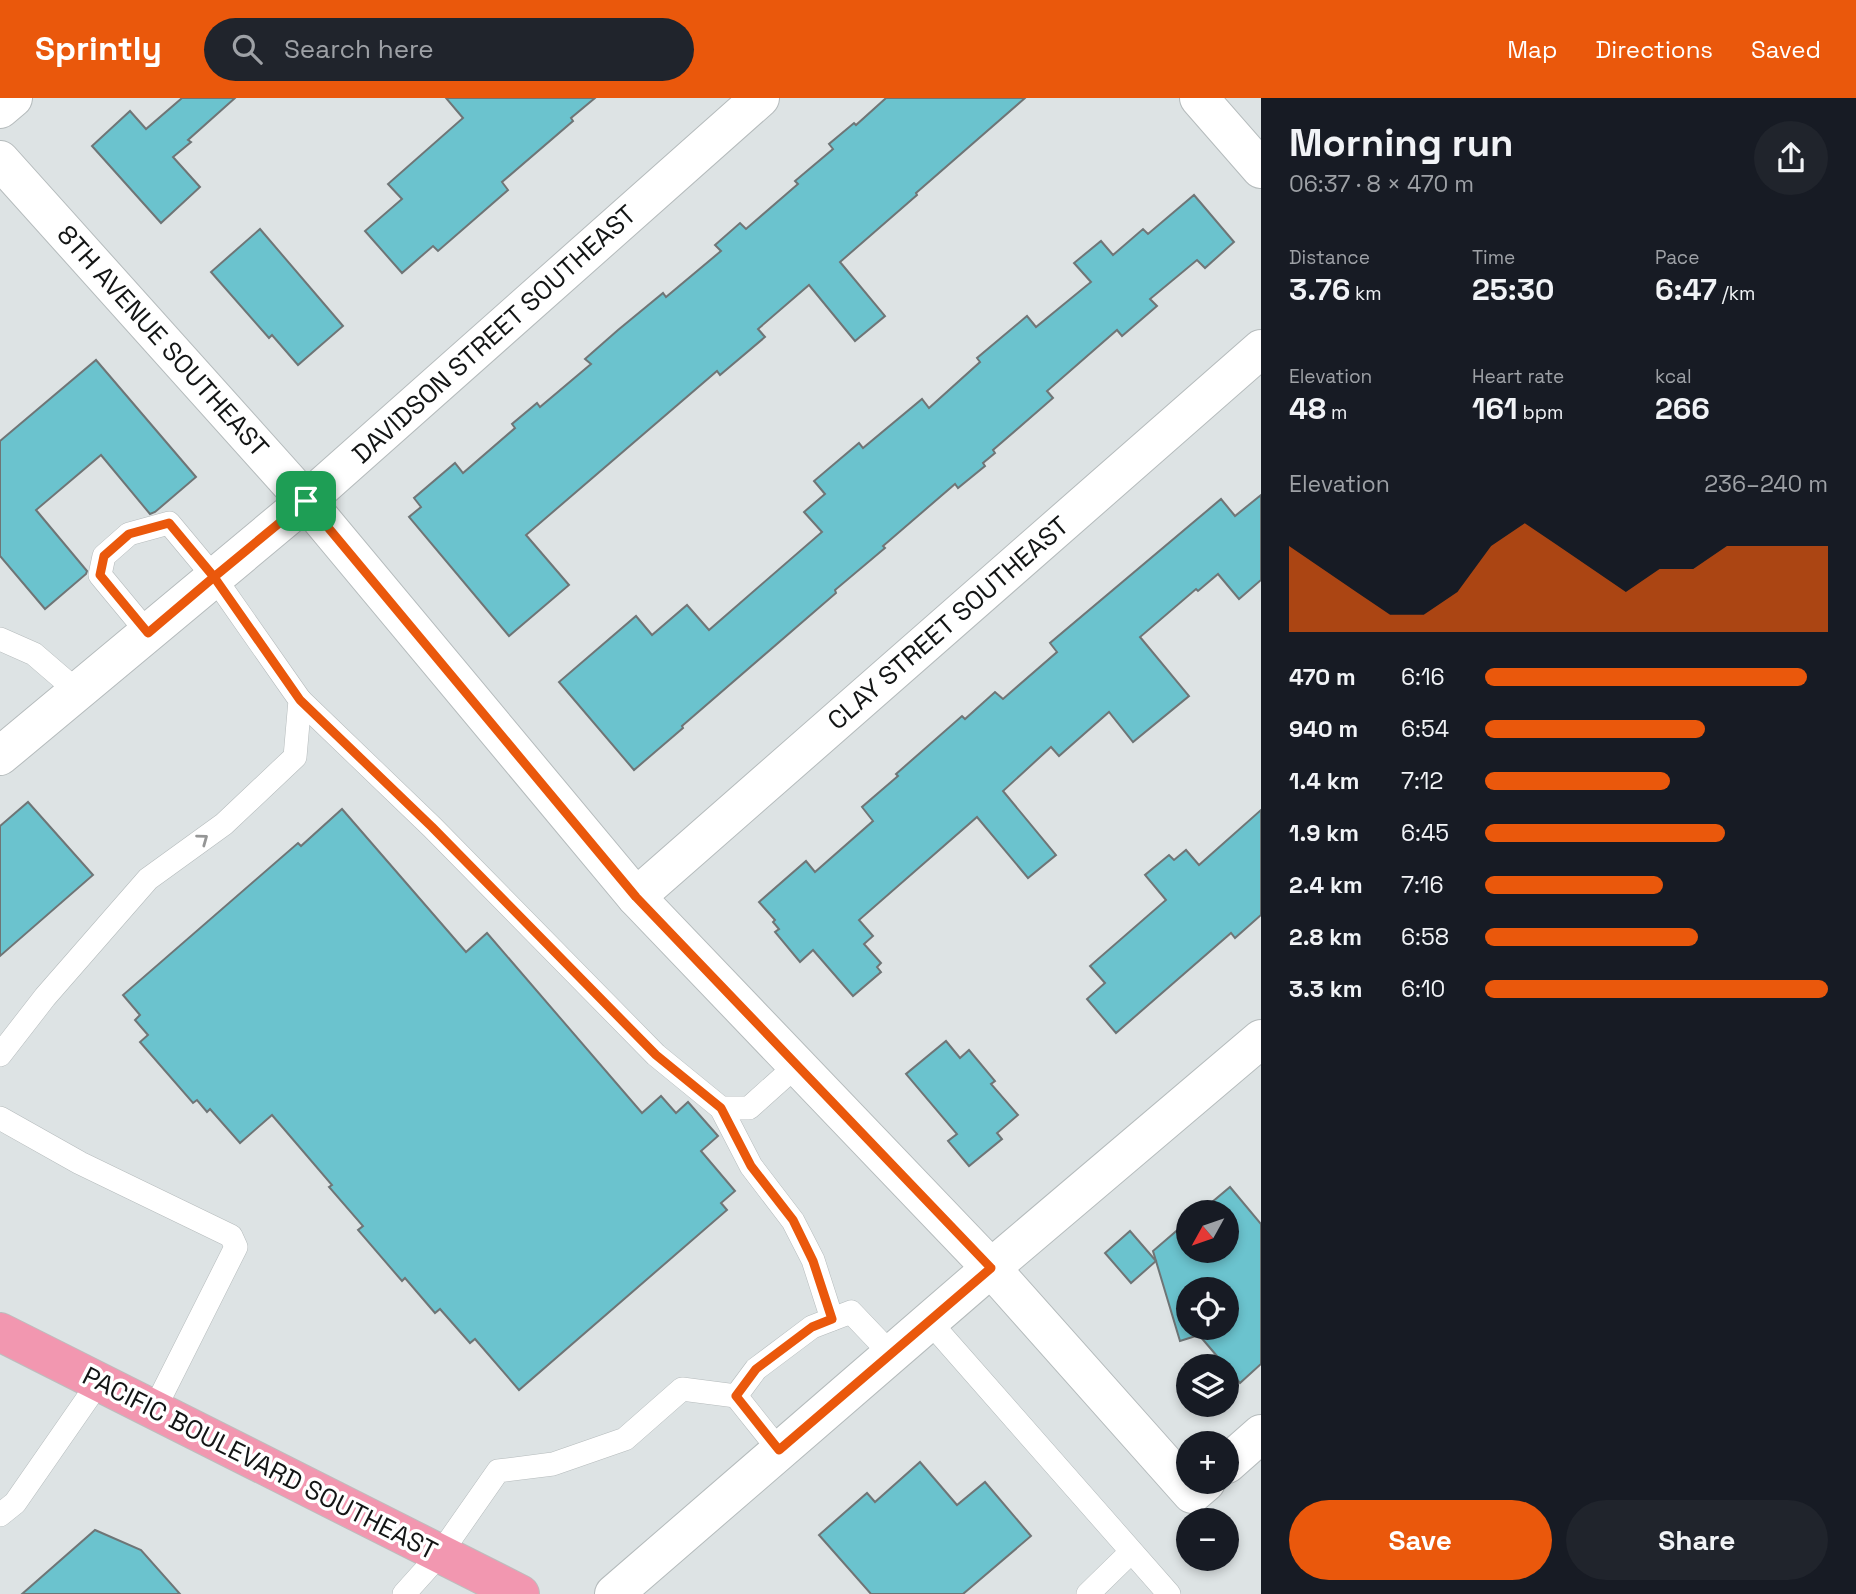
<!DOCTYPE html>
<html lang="en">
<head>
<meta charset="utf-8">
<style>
  body { margin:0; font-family:"Space Grotesk",sans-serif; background:#20242c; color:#f1f3f6; height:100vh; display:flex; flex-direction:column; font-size:26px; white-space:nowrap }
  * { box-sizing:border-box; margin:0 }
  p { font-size:23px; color:#9ea1a6 }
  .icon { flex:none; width:38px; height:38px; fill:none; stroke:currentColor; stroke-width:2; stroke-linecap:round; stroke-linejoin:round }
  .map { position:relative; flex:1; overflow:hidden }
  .drawer { display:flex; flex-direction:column; background:#171b24; width:595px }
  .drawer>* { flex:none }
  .needle { width:46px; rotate:230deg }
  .controls { position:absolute; left:1176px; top:1102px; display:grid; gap:14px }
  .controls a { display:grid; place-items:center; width:63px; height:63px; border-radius:50%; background:#171b24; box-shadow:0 4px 10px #0003; font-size:35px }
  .pin { position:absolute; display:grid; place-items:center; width:60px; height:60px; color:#fff; margin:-30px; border-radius:14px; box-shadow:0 4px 10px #0006 }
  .round { display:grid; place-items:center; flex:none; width:74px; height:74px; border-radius:37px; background:#20242c }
  .overview { display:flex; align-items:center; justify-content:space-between; height:119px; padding:0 28px }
  h1 { font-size:38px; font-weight:700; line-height:52px }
  .stats { display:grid; grid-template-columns:repeat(3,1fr); gap:10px; height:119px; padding:7px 28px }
  .stats div { display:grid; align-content:center }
  .stats b { font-size:30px; font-weight:700 }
  .stats small { font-size:19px; font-weight:400 }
  .stats p { font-size:19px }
  .chart { height:196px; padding:14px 28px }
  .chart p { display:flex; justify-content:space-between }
  .chart svg { width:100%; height:126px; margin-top:7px; fill:#ea580c; opacity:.7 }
  .primary-button { display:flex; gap:14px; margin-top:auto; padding:14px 28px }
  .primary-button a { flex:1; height:80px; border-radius:42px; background:#ea580c; color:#fff; font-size:28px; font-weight:700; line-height:80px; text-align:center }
  .primary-button a+a { background:#20242c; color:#f1f3f6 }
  ul { padding:0 28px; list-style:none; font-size:23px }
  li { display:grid; grid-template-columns:112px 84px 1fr; align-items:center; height:52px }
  li i { height:18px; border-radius:9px; background:#ea580c }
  header { display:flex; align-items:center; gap:42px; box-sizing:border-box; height:98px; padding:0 35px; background:#ea580c; color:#fff }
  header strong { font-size:33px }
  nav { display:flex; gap:38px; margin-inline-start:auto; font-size:24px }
  .search { width:490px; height:63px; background:#20242c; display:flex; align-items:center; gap:18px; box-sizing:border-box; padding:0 24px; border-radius:38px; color:#9ea1a6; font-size:26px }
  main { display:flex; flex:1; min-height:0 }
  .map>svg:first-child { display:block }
  .building { fill:#6bc3ce; stroke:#6f7576; stroke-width:2; fill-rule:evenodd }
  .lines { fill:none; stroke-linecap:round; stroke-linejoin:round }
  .lane-casing { stroke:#b5bbbc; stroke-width:24 }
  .street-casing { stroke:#b5bbbc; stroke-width:40 }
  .highway-casing { stroke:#bdbdbd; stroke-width:40 }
  .lane { stroke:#fff; stroke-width:23 }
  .street { stroke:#fff; stroke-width:38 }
  .highway { stroke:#f297b0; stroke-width:38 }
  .oneway { stroke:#959696 }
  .route-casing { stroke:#fff; stroke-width:14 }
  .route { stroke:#ea580c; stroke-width:9 }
  .labels { text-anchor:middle; stroke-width:7; stroke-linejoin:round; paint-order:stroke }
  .street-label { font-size:26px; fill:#131515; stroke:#fff }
</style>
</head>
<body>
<header>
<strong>Sprintly</strong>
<div class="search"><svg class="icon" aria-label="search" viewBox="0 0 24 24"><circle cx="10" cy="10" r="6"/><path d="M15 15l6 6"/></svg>Search here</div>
<nav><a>Map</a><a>Directions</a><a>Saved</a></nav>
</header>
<main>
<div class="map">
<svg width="1261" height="1496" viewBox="0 0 1261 1496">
  <rect width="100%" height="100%" fill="#dde3e4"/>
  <!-- building -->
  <g class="building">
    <polygon points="182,0 235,0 188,42 191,44 173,59 200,89 161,125 92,48 130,13 146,31"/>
    <polygon points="446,0 595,0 571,20 573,23 502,84 508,92 438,153 433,148 402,175 365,133 402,101 388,86 463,20"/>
    <polygon points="886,0 1025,0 916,95 917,97 840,164 885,218 855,243 809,187 758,231 765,239 720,277 717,273 526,437 569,487 509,538 409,419 421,409 414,400 455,365 463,375 515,330 512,326 537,305 540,309 591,266 585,261 618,232 663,195 666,199 721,153 715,147 740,125 746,131 798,86 795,83 833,51 829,46 854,25 856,27"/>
    <polygon points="1194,97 1234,144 1205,170 1197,162 1150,201 1157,208 1122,238 1117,232 1047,293 1053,300 993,352 995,355 983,365 985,368 958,390 955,386 883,448 885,450 835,492 836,495 682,628 683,630 634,672 559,584 636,518 652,537 687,507 709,532 822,434 804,414 825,396 814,383 859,345 863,350 922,301 929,310 980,264 977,260 1027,218 1036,229 1091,184 1074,165 1101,143 1113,157 1143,131 1148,136"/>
    <polygon points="260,131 343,228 298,267 272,237 269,240 211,174"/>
    <polygon points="96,262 196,379 155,414 150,416 101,357 36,412 87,473 86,476 45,511 0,458 0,343"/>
    <polygon points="1261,397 1261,482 1239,501 1218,476 1198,493 1196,491 1140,539 1189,598 1133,644 1109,614 1059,658 1051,649 1003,693 1056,757 1028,780 977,719 859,822 873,838 864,846 881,865 877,869 881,874 853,898 813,852 800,864 775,834 779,831 773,824 775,822 759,804 806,763 815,774 873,723 862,709 898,678 896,676 962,618 965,621 995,594 1003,601 1057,554 1050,545 1221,401 1235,418"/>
    <polygon points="28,704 93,777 0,858 0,728"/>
    <polygon points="342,711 466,854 487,835 642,1015 661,998 676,1015 688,1004 718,1038 701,1053 735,1093 721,1105 727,1112 519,1292 475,1241 470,1245 440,1211 435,1215 405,1180 402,1183 358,1132 363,1128 329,1089 332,1087 272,1017 240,1045 210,1011 207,1014 197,1002 193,1005 140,944 148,937 135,922 140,917 123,897 298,745 301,748"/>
    <polygon points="1261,712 1261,817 1235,840 1231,835 1116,935 1087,901 1105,885 1090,868 1166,802 1145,777 1169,757 1174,762 1186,752 1199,767"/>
    <polygon points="946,943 960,960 969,952 995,983 991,986 1018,1017 997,1035 1002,1041 969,1068 948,1043 957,1036 906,976"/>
    <path d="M1230,1089L1261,1126V1266L1240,1285L1199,1237L1180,1243L1153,1153L1188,1123V1153H1227V1115H1199ZM1188,1192H1227V1230H1188Z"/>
    <polygon points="1130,1133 1156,1163 1131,1185 1105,1155"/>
    <polygon points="920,1364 957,1407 985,1384 1031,1438 963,1496 871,1496 819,1437 867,1395 875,1404"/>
    <polygon points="95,1432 141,1452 180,1496 22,1496"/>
  </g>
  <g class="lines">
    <defs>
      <g id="lane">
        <polyline points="0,541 34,556 77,593"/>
        <polyline points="300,602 432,729 656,957 721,1010 749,1010 797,967"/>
        <polyline points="0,957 45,899 148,781 224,726 295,659 300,602 214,479 169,425 129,436 104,458 100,477 148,535"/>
        <polyline points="721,1010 751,1068 793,1123 813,1162 832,1221"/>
        <polyline points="0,1020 80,1065 231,1138 236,1149 154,1312"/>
        <polyline points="929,1223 1169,1496"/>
        <polyline points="779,1352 736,1298 756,1271 812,1229 851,1214 891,1256"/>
        <polyline points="0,1417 15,1405 99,1284"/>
        <polyline points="404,1496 440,1456 498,1373 553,1366 625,1341 682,1291 736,1298"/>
        <polyline points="1088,1496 1131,1454"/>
      </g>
      <g id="street">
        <polyline points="1199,0 1261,71"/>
        <polyline points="0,11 13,0"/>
        <polyline points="0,62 306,403 636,799 991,1170 1192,1396 1206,1384"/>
        <polyline points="0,658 306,403 760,0"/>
        <polyline points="636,799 1261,251"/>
        <polyline points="1227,1366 1261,1336"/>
        <polyline points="614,1496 991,1170 1261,941"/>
      </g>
      <polyline id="highway" points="0,1234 520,1496"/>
    </defs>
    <!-- lane casing -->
    <use href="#lane" class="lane-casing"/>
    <!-- street casing -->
    <use href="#street" class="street-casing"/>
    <!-- highway casing -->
    <use href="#highway" class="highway-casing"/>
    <!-- lane -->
    <use href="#lane" class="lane"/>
    <!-- street -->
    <use href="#street" class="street"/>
    <!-- highway -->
    <use href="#highway" class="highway"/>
  </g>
  <!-- one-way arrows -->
  <defs><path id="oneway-chevron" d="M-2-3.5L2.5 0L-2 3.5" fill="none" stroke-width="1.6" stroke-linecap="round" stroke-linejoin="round" transform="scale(1.75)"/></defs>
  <use class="oneway" href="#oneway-chevron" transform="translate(203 741) rotate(-36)"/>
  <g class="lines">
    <defs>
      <polyline id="route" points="306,403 214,479 169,425 129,436 104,458 100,477 148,535 214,479 300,602 432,729 656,957 721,1010 751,1068 793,1122 813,1163 832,1221 812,1229 756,1271 736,1298 779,1352 991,1170 636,799 306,403"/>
    </defs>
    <!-- route casing -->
    <use href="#route" class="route-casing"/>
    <!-- route -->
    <use href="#route" class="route"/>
  </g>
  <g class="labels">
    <!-- street labels -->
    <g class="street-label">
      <text transform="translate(494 236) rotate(-42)" y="9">DAVIDSON STREET SOUTHEAST</text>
      <text transform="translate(163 243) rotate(48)" y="9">8TH AVENUE SOUTHEAST</text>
      <text transform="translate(948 525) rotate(-41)" y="9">CLAY STREET SOUTHEAST</text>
      <text transform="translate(260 1365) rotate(27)" y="9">PACIFIC BOULEVARD SOUTHEAST</text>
    </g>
  </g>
</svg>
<div class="controls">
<a><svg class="needle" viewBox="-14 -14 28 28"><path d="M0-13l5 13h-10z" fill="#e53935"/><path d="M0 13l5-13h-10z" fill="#9ea1a6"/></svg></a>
<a><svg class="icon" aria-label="locate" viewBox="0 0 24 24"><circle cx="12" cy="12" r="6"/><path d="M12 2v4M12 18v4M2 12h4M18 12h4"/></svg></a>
<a><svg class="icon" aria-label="layers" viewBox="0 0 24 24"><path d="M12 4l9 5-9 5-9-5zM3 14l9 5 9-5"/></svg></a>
<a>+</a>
<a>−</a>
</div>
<div class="pin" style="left:306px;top:403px;background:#1e9e55"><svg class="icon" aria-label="arrive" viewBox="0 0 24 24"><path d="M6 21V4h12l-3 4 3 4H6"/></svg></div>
</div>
<section class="drawer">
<div class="overview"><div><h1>Morning run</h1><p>06:37 · 8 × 470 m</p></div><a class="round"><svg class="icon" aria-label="share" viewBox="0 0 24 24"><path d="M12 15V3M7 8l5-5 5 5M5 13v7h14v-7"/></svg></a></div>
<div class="stats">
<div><p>Distance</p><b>3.76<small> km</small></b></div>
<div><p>Time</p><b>25:30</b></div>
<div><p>Pace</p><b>6:47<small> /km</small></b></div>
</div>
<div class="stats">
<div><p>Elevation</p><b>48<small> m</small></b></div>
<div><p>Heart rate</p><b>161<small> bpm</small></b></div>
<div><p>kcal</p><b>266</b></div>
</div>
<div class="chart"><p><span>Elevation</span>236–240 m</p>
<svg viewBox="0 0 160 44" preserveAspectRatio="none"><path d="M0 44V14L10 22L20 30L30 38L40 38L50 30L60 14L70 6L80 14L90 22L100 30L110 22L120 22L130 14L140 14L150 14L160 14V44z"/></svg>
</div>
<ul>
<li><b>470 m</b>6:16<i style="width:94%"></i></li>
<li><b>940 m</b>6:54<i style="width:64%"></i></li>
<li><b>1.4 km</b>7:12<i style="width:54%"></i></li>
<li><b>1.9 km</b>6:45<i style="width:70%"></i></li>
<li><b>2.4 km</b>7:16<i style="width:52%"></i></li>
<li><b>2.8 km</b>6:58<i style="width:62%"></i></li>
<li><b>3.3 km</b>6:10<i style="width:100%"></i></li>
</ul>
<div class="primary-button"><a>Save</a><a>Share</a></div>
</section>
</main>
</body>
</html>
